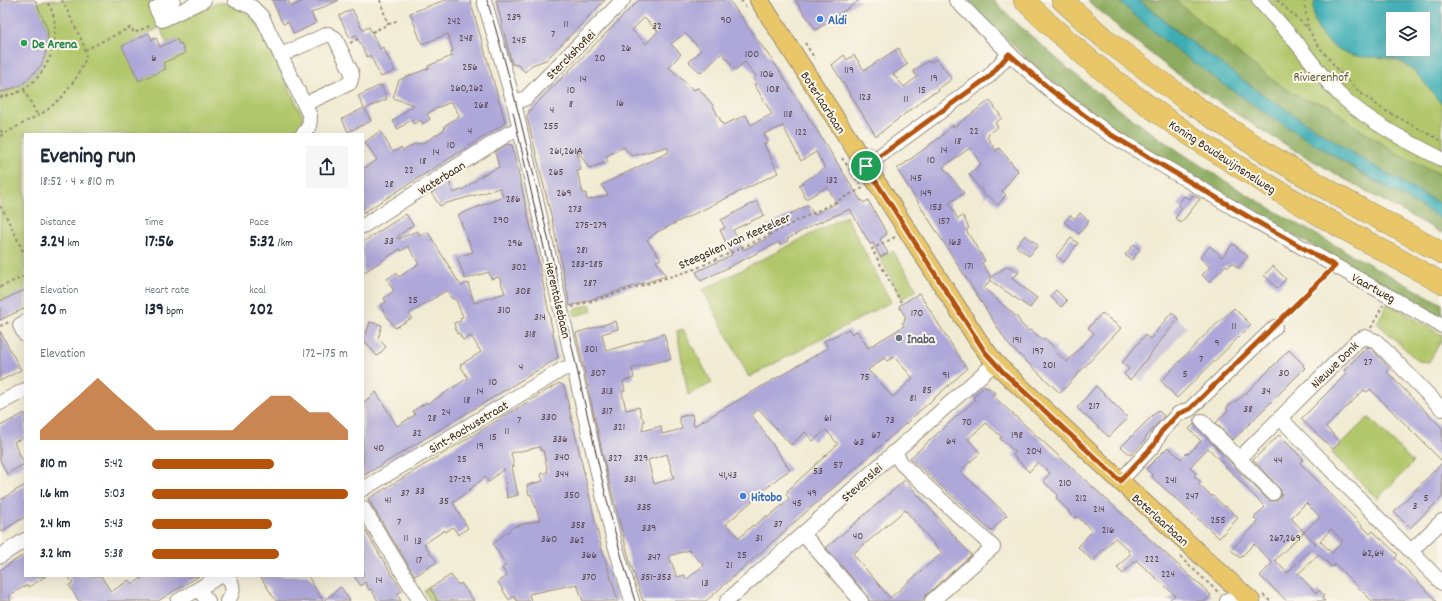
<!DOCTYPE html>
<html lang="en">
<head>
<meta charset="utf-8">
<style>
  body { margin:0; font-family:Dekko,sans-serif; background:#f6f6f7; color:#1f2937; height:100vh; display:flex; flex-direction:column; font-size:15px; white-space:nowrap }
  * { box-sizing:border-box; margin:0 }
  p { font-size:13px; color:#747a83 }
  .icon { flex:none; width:22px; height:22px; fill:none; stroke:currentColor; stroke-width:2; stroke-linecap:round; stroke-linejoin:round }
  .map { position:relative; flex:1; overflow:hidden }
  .details { position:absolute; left:24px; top:133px; width:340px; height:444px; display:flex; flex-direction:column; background:#fff; border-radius:0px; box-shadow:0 4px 16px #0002 }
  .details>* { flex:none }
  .controls { position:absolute; left:1386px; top:12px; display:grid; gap:8px }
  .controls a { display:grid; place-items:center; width:44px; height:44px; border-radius:0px; background:#fff; box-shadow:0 4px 16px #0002; font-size:20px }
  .pin { position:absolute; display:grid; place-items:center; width:34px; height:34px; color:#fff; margin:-17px; border:2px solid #fff; border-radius:50%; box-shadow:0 1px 4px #0007 }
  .round { display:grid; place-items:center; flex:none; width:42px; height:42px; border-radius:0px; background:#f6f6f7 }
  .overview { display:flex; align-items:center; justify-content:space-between; height:68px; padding:0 16px }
  h1 { font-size:22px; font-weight:700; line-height:30px }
  .stats { display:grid; grid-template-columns:repeat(3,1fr); gap:6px; height:68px; padding:4px 16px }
  .stats div { display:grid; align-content:center }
  .stats b { font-size:17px; font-weight:700 }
  .stats small { font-size:11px; font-weight:400 }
  .stats p { font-size:11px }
  .chart { height:112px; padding:8px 16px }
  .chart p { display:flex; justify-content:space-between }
  .chart svg { width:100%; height:72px; margin-top:4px; fill:#b45309; opacity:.7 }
  ul { padding:0 16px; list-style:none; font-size:13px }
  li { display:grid; grid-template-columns:64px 48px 1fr; align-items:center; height:30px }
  li i { height:10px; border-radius:5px; background:#b45309 }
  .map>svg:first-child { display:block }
  .industrial { fill:#c7c0d9 }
  .green { fill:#b2c76c; stroke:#767845; fill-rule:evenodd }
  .forest { fill:#8dac60; stroke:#646b3f }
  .water { fill:#3daeb5; stroke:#3c6c6a; fill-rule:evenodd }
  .building { fill:#aea7d9; fill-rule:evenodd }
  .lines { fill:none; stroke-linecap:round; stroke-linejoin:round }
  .minor-casing { stroke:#968a78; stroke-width:16 }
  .major-casing { stroke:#968a78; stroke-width:20 }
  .highway-casing { stroke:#968a78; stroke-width:22 }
  .path { stroke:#968a78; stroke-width:2; stroke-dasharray:3 3; stroke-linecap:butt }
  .minor { stroke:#fff; stroke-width:14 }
  .major { stroke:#e9c769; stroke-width:18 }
  .highway { stroke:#e9c769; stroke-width:21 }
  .tram { stroke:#3b2a1e; stroke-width:1 }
  .route-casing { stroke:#fff; stroke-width:8 }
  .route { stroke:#b45309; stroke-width:5 }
  .shop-dot { fill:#3f7fe0; stroke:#fbf7ec; stroke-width:1.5 }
  .leisure-dot { fill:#2e9e5b; stroke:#fbf7ec; stroke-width:1.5 }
  .worship-dot { fill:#6b7280; stroke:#fbf7ec; stroke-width:1.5 }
  .labels { text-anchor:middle; stroke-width:4; stroke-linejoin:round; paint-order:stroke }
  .number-label { font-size:11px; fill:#58494d }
  .shop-label { font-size:13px; font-weight:bold; fill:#366cbe; stroke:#fbf7ec; text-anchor:start }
  .leisure-label { font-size:13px; font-weight:bold; fill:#27864d; stroke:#fbf7ec; text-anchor:start }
  .street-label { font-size:13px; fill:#3b2a1e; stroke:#fbf7ec }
  .park-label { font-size:13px; fill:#5f5935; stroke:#fbf7ec }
  .worship-label { font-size:13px; font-weight:bold; fill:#5b616d; stroke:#fbf7ec; text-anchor:start }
</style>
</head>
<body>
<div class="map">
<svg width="1442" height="601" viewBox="0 0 1442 601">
  <rect width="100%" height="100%" fill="#fbf7ec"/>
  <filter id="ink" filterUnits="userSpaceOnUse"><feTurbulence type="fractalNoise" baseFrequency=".025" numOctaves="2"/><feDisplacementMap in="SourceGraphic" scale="8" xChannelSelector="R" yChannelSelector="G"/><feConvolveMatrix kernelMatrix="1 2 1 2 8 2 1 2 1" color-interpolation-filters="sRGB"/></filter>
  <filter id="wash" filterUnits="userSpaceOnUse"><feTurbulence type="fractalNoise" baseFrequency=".012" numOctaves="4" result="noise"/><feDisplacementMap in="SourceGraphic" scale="16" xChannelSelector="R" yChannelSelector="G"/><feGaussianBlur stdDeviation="0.9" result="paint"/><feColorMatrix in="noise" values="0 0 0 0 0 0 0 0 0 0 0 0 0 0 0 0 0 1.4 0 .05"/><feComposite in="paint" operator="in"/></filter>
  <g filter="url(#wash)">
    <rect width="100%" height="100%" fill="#f1ebd3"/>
    <!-- industrial -->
    <polygon class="industrial" points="1171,312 1187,327 1142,382 1127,368"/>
    <!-- green -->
    <g class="green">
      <path d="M44,0H157L148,4L159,28L149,33L133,68L139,81L165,69L162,62L179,44L177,39L167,44L161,30L217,3C227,0 248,12 256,20L303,117C304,128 293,130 286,134H25V290L0,302V92C25,89 49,65 48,39C48,26 42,15 36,4Z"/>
      <path d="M1087,0H1442V233C1351,183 1260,133 1176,73C1145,50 1116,25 1087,0ZM1393,19H1423V49H1393Z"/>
      <polygon points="846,216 891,302 749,377 703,290"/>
      <polygon points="893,251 917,290 902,299 880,258"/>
      <polygon points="1388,303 1442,335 1442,339 1429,362 1418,361 1377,323"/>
      <polygon points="590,304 592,311 575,316 573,310"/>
      <polygon points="683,329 712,383 688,395 677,331"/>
      <polygon points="1370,418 1412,461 1412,464 1377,499 1332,453 1366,419"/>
      <polygon points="430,588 438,601 430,601 424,591"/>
    </g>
    <!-- forest -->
    <g class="forest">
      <path d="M967,0H994C1010,18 1029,34 1047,50C1162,154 1307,230 1442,304V317L1258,216L1116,130L1069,96L1032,64Z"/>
      <path d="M1087,0H1118L1127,8L1220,82L1256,106L1361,173L1442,219V233C1351,183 1260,133 1176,73C1145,50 1116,25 1087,0Z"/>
      <path d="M1139,0H1175L1240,55L1280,85L1303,99L1329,105L1352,124L1376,140L1404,157L1442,175V205C1335,147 1233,78 1139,0Z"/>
    </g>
    <!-- water -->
    <g class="water">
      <path d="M1118,0H1139L1179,33L1262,94L1367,162L1442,205V219C1385,187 1330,154 1275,119C1221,83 1165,45 1118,0Z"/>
      <path d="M1315,0H1442V104C1428,90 1418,69 1399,61C1385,55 1371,59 1357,56C1331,51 1307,28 1315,0ZM1393,19H1423V49H1393Z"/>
    </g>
    <g id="blocks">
      <!-- building -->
      <g class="building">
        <polygon points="0,0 35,0 43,18 47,28 48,38 45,55 41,65 35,72 21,85 6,91 0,92"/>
        <polygon points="272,0 288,0 291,7 305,0 339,0 311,13 316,23 294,34 288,22 283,24"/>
        <polygon points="445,0 470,0 505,121 504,124 363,213 363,169 377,160 365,142 380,131 393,152 401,148 403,151 416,143 417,144 420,143 421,144 430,139 445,129 444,126 460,116 451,102 437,108 427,114 430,119 423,124 421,120 414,124 411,120 398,129 393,121 414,105 393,98 399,80 429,68 428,66 452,56 451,52 453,51 448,34 422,44 410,13"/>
        <polygon points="496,0 605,0 546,60 532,65 525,72 518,65 512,64"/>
        <path d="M639,0H729L779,70L861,201L862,200L864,203L868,200L887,234L880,239L888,253L880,257L873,243L870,244L850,209L813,225L787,239L788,241L780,245L779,242L701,281L696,272L732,255L720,230L725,228L721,220L757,201L764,215L733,230L743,250L770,237L765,227L808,205L814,215L837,203L827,187L806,199L799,185L825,168L816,152L801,161L783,126L764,134L768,142L764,144L778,173L657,232L647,240L661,259L656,261L666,276L570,306L552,219L527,117L529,111ZM644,18L658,31L646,44L632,30ZM685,33L701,50L689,62L701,73L722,53L735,70L745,62L756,76L753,78L757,83L754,84L772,114L751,125L746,115L723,125L712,104L698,88L693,90L669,67L681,54L671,44ZM624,147L632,156L667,147L669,152L601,185L608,195L587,200L586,193H583L577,171L581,170L576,148L589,168L608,162L606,156Z"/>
        <polygon points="795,0 860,0 816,30"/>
        <polygon points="352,9 363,30 369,27 380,49 383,47 395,71 381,77 370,55 367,57 356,35 350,38 339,16"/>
        <polygon points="149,33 152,40 156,38 160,47 177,39 179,44 181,43 185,53 163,63 166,69 139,81 122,46"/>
        <polygon points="899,48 902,56 908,64 893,74 904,87 917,77 913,71 928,61 929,62 931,61 931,62 937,59 952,79 938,89 939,91 931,94 876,136 832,65 844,55 847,60 854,55 864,70"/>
        <polygon points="381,85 387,99 365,109 371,121 348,132 342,119 364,108 358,96"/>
        <polygon points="990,100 1002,118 995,123 998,127 988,134 989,135 987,137 996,151 999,148 1018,171 1002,191 1006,195 998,205 988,195 986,197 969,174 981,164 970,148 943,167 964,193 949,203 958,219 963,216 969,228 966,230 985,261 982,263 991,278 991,277 1006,267 1011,267 1019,273 1011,278 1037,298 1030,308 991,281 991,279 984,288 1017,317 1022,325 1029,331 1031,330 1043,340 1044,338 1056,349 1055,351 1067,362 1094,333 1088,328 1102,313 1121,328 1060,393 1008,344 897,169 942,136 943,133 945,133 953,125 954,127"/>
        <polygon points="508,144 512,145 515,158 539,264 558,358 363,476 363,403 376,392 397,426 415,415 413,411 427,402 428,404 468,378 460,365 481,352 471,336 463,340 459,333 457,334 454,323 461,321 460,318 463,317 456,300 451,298 447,290 409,314 412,318 395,328 380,306 386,302 384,298 394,291 387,279 396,273 399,277 419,264 408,246 401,251 400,249 363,273 363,242 406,214 413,225 397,237 398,239 417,231 420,236 428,232 461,286 468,283 474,303 505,293 499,277 491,279 489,272 465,279 457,257 473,252 458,215 503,197 500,188 444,204 440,206 431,193 449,181 453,193 464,189 483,175 499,167 495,152"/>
        <polygon points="1193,195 1200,199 1181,223 1175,218 1182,208 1178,205 1184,196 1190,199"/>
        <polygon points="1080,213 1089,221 1079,234 1064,222 1070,215 1075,219"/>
        <polygon points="1025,235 1038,245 1029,256 1016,246"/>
        <polygon points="1071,238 1078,243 1064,262 1056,256"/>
        <polygon points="1134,244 1140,250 1132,260 1125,255"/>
        <polygon points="1233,244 1248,256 1238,268 1232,263 1228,267 1226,265 1209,282 1202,275 1209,268 1209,266 1200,258 1210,246 1222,257"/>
        <polygon points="1273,266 1286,279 1277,288 1264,275"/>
        <polygon points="25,290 25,308 0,320 0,301"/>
        <polygon points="1056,290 1067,301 1061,307 1050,296"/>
        <path d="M919,293L967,369L706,601H643L630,562L607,474L576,333L616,321L618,329L602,334L606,351L664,334L671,359L632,368L634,378L623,381L625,391L622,392L626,410L639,407L641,416L644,420L642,431L661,426L662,434L682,429L679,417L692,414L694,426L828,348L824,341L849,329L852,334L857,331L868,348L904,326L902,323L905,321L904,319L906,318L899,306ZM894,357L913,378L893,397L868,370L884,358L887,361ZM759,409L791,445L805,432L813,441L826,430L838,444L787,491L788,492L786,495L790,499L768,517L766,516L754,526L753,525L739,538L726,524L778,478L790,470L752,415ZM667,454L674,478L654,484L648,460ZM689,550L704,565L686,580L685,575L677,577L669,556Z"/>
        <polygon points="1234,308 1251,325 1177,398 1161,381 1204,336"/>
        <polygon points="1172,312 1178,319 1130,380 1124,374 1129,369 1122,363 1145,335 1150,339"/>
        <polygon points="370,322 382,325 378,338 386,347 377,356 364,340"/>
        <polygon points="0,331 21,370 0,381"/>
        <polygon points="1367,347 1371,348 1390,369 1387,372 1442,428 1442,461 1370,389 1367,392 1364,390 1326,427 1340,442 1333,449 1301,419 1347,373 1344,370"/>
        <polygon points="1289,350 1304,365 1303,366 1305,368 1233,440 1216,423 1228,410 1226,408 1244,395"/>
        <polygon points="559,383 564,386 601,546 618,601 583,601 577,584 529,594 531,601 517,601 514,596 509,600 498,582 507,576 502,568 506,565 493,544 513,527 540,520 531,494 529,495 527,485 543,481 541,474 548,472 543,450 541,451 540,447 511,453 514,466 512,467 518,495 507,498 504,468 489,482 485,477 453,503 468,528 458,535 453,527 446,532 445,530 424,544 432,556 433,556 437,562 415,576 368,499"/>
        <polygon points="1096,386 1128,418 1109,437 1077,408"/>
        <polygon points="984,387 989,388 995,393 992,395 1004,406 1211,595 1206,601 1168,601 1175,595 1136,560 1123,574 1117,568 1130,554 1128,552 1129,550 1115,538 1093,561 1078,547 1092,531 1077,516 1075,518 1068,512 1069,511 1056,498 1058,495 1043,481 1050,473 1038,462 1029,472 1013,455 1016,452 1000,439 1002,437 986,423 968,439 980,453 960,471 1007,515 991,531 910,458 975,400 973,397"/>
        <polygon points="1158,410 1164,416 1145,438 1146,439 1131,455 1121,447"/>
        <polygon points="25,413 25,437 14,442 24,464 7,474 0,460 0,426"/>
        <path d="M1194,424L1233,465L1267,499L1271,501H1276L1279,499L1281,495V490L1253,460L1279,435L1303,459L1300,463L1370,534L1373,531L1398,555L1395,558L1437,601H1372L1335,564L1332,567L1319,554L1298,574L1316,593L1319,590L1324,596L1322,598L1325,601H1287L1260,576L1272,563L1254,544L1240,558L1231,550L1258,522L1254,518L1265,507L1208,448L1190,467L1196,474L1194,476L1201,482L1198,484L1211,496L1212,495L1225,507L1226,506L1238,518L1219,538L1152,477L1153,475L1146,469L1168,447L1181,459L1187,453L1188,454L1201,441L1189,429ZM1306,503L1320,517L1304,532L1316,544L1287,573L1275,560L1304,532L1291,518ZM1331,529L1343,541L1332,553L1320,541Z"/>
        <polygon points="1442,463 1442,497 1410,528 1394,512"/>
        <path d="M905,480L971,555L926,595L922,601H869L867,595L826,548ZM905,510L942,553L890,598L853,554Z"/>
        <polygon points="25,485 25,517 0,532 0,500"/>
        <polygon points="363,527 402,591 397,594 401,601 378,601 371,589 369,590 365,582 361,586 354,576 363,576"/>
        <polygon points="25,554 25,576 46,576 29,587 27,585 8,596 11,601 0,601 0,570"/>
        <polygon points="451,575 458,585 461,583 474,601 436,601 436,598 430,588"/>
        <polygon points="68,576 101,576 111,592 129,580 132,584 146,576 199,576 158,601 79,601 69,585 73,583"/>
        <polygon points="260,576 308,576 323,601 276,601"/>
        <polygon points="341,587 350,601 323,601"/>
      </g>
    </g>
  </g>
  <g filter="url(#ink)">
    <use href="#blocks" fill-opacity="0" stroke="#968a78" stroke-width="1"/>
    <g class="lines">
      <defs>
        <g id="minor">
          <polyline points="173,0 156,8 162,20 204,0"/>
          <path d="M235,0L252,7L262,17L310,116C310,124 309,129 303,134"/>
          <polyline points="484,0 514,103 607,512 615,545 632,601"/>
          <polyline points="956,0 1015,59 1051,91 1108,133 1252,219 1442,326"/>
          <path d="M1259,0C1274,17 1289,33 1303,51C1315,66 1327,83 1341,96C1371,123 1406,141 1442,159"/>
          <polyline points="281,55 328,34 335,38 351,71 352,75 350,83 305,104"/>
          <polyline points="514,103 526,98 623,0"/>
          <polyline points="866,166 989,76 1009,54"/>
          <polyline points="363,226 509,133 519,129"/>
          <polyline points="25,322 20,325 25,335"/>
          <polyline points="0,403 25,390"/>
          <polyline points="1280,418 1442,583"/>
          <polyline points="1202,421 1273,493"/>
          <polyline points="894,452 902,464 993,547 932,601"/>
          <polyline points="1239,459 1357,341 1365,337 1376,341 1442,409"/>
          <polyline points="1120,481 1154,445 1161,432 1178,414 1190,409 1275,327"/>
          <polyline points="363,489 563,369 574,367"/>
          <polyline points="363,508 420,601"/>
          <polyline points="803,534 861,601"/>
          <polyline points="1411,551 1442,521"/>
          <polyline points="0,556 25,540"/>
          <path d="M226,576C234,583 235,593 227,601"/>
          <polyline points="202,587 202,594 208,601"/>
          <polyline points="178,601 220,576"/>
          <polyline points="727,601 995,363"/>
          <polyline points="1227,601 1241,592"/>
        </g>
        <polyline id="major" points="759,0 978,340 995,363 1120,481 1251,601"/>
        <g id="highway">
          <path d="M1024,0C1146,122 1292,201 1442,283"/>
          <polyline points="1062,0 1106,40 1186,100 1266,153 1349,202 1442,253"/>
        </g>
      </defs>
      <!-- minor casing -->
      <use href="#minor" class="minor-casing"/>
      <!-- major casing -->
      <use href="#major" class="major-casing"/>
      <!-- highway casing -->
      <use href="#highway" class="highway-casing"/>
      <!-- path -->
      <g class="path">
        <polyline points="380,0 388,25"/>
        <polyline points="741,0 746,7"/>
        <polyline points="1277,0 1308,28 1317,44 1342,75 1362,94 1384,110 1442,141"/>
        <polyline points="1304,0 1308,28"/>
        <polyline points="372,32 398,20"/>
        <polyline points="350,43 358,39"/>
        <polyline points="805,43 815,59"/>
        <polyline points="85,50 131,27 134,33 151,25"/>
        <polyline points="24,90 38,116"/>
        <path d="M0,97C39,93 62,51 53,14C52,9 48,5 47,0"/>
        <polyline points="0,131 6,133"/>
        <polyline points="0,136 46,111 62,97 76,78 84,63 86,56 83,43 62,0"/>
        <polyline points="842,158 860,184"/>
        <polyline points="0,206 4,212 25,255"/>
        <polyline points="895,237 872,249 901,302"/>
        <polyline points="0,287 25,276"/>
        <polyline points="572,307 695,269 769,235 863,188"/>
        <polyline points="1282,319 1327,274"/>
        <polyline points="0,326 9,322"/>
        <polyline points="1371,328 1383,305"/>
        <polyline points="1180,557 1219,593"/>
        <polyline points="1263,595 1270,601"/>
      </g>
      <!-- minor -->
      <use href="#minor" class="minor"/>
      <!-- major -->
      <use href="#major" class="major"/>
      <!-- highway -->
      <use href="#highway" class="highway"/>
      <!-- tram -->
      <g class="tram">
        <path d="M487,0C527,130 553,263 583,396C599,465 613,534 635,601"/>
        <polyline points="513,112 550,274"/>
      </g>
    </g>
  </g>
  <g class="lines" filter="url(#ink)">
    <defs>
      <polygon id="route" points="1009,54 1052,91 1108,133 1252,219 1335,266 1190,409 1178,414 1161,432 1154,445 1120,481 1003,372 985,352 866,166 990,76"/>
    </defs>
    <!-- route casing -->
    <use href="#route" class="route-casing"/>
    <!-- route -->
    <use href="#route" class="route"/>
  </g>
  <!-- markers -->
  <g class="shop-dot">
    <circle cx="820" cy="19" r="4"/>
    <circle cx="743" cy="496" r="4"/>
  </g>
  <circle class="leisure-dot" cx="24" cy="43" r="4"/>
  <circle class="worship-dot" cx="899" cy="338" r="4"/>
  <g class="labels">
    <!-- number labels -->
    <g class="number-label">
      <text x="514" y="20">239</text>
      <text x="726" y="23">90</text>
      <text x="454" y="24">242</text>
      <text x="566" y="27">11</text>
      <text x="657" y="29">32</text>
      <text x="553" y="37">7</text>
      <text x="466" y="41">248</text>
      <text x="519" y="43">245</text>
      <text x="626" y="51">26</text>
      <text x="752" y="57">100</text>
      <text x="154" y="61">6</text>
      <text x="600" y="61">20</text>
      <text x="470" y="70">256</text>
      <text x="849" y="73">119</text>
      <text x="767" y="77">106</text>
      <text x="934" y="81">19</text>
      <text x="583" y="82">14</text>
      <text x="467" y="91">260,262</text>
      <text x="773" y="92">108</text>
      <text x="571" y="93">10</text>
      <text x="922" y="93">15</text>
      <text x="865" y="100">123</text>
      <text x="906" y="102">11</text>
      <text x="620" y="106">16</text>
      <text x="571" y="107">8</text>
      <text x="481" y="108">268</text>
      <text x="552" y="113">4</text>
      <text x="788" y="117">118</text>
      <text x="551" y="129">255</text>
      <text x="470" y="134">4</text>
      <text x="974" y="134">22</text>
      <text x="801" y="135">122</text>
      <text x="958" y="144">18</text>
      <text x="451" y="148">10</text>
      <text x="944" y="153">14</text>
      <text x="566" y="154">261,261A</text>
      <text x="436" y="155">14</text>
      <text x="931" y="163">10</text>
      <text x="423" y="164">18</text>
      <text x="409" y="173">22</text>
      <text x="556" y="175">265</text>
      <text x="916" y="181">145</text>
      <text x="832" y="183">132</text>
      <text x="389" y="187">28</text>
      <text x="564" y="196">269</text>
      <text x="926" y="196">149</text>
      <text x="513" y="202">286</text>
      <text x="936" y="210">153</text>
      <text x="575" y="212">273</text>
      <text x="501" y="223">290</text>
      <text x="944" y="224">157</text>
      <text x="591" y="228">275-279</text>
      <text x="389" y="244">33</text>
      <text x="955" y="245">163</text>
      <text x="515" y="246">296</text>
      <text x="582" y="253">281</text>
      <text x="587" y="267">283-285</text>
      <text x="969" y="269">171</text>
      <text x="519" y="270">302</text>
      <text x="590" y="286">287</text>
      <text x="523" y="294">308</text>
      <text x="413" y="303">25</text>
      <text x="504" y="313">310</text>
      <text x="917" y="316">170</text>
      <text x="540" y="320">314</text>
      <text x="1234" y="329">11</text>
      <text x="530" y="337">318</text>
      <text x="1017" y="343">191</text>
      <text x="1217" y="346">9</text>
      <text x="591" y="352">301</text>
      <text x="1038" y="354">197</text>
      <text x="1201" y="362">7</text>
      <text x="1368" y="365">27</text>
      <text x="1049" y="368">201</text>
      <text x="521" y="370">4</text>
      <text x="598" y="376">307</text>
      <text x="1284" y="376">30</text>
      <text x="1185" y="377">5</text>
      <text x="946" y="378">91</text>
      <text x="865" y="380">75</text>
      <text x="493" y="385">10</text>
      <text x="927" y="393">85</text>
      <text x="480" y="394">14</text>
      <text x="607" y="394">313</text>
      <text x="1266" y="394">34</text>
      <text x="913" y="401">81</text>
      <text x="467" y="403">18</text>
      <text x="1094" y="409">217</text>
      <text x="1248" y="412">38</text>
      <text x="607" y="414">317</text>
      <text x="446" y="415">24</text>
      <text x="549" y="420">330</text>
      <text x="432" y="421">28</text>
      <text x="828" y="421">61</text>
      <text x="519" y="423">7</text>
      <text x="890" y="423">73</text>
      <text x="967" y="425">70</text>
      <text x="619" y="430">321</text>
      <text x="507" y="434">11</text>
      <text x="417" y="436">32</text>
      <text x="876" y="438">67</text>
      <text x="1017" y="438">198</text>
      <text x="493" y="440">15</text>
      <text x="560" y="442">336</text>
      <text x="951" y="444">64</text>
      <text x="859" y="445">63</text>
      <text x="480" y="449">19</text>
      <text x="379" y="451">40</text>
      <text x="1034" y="454">204</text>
      <text x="562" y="460">340</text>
      <text x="615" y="461">327</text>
      <text x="641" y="461">329</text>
      <text x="462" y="462">25</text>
      <text x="1278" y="463">44</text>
      <text x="838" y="468">57</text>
      <text x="818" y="474">53</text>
      <text x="562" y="477">344</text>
      <text x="728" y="478">41,43</text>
      <text x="460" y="482">27-29</text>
      <text x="630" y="482">331</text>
      <text x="1171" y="483">241</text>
      <text x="1065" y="486">210</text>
      <text x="420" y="494">33</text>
      <text x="405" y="496">37</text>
      <text x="812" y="496">49</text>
      <text x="572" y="498">350</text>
      <text x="1192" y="499">247</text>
      <text x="1081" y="501">212</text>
      <text x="1426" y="501">5</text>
      <text x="388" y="503">41</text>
      <text x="444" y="504">35</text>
      <text x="797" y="506">45</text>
      <text x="1415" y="509">3</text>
      <text x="644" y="510">335</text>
      <text x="1099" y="512">214</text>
      <text x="1218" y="523">255</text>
      <text x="399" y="525">7</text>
      <text x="778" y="527">37</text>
      <text x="578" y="528">358</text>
      <text x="649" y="531">339</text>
      <text x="1108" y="533">216</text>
      <text x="858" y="539">40</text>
      <text x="406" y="541">11</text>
      <text x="759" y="541">31</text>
      <text x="1285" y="541">267,269</text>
      <text x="549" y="542">360</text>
      <text x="577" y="543">362</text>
      <text x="418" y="544">13</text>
      <text x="1373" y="556">62,64</text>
      <text x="589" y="558">366</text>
      <text x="742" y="558">25</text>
      <text x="654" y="560">347</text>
      <text x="1152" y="562">222</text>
      <text x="419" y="563">17</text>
      <text x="729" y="568">21</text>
      <text x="1168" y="577">224</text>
      <text x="589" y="580">370</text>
      <text x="656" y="580">351-353</text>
      <text x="379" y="583">14</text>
      <text x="705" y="586">13</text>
    </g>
    <!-- shop labels -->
    <g class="shop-label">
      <text x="828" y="24">Aldi</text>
      <text x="751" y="501">Hitobo</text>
    </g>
    <!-- leisure labels -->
    <g class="leisure-label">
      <text x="32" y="48">De Arena</text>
    </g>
    <!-- street labels -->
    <g class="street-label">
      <text transform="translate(570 54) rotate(-45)" y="5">Sterckshoflei</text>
      <text transform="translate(824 102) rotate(57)" y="5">Boterlaarbaan</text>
      <text transform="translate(1223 156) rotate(33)" y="5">Koning Boudewijnsnelweg</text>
      <text transform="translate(441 177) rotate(-32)" y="5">Waterbaan</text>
      <text transform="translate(734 240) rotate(-24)" y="5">Steegsken van Keeteleer</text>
      <text transform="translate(1374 287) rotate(29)" y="5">Vaartweg</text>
      <text transform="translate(559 300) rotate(77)" y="5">Herentalsebaan</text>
      <text transform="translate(1334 364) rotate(-44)" y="5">Nieuwe Donk</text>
      <text transform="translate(468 426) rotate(-31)" y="5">Sint-Rochusstraat</text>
      <text transform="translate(861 482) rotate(-42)" y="5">Stevenslei</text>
      <text transform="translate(1161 519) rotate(42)" y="5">Boterlaarbaan</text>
    </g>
    <!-- park labels -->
    <g class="park-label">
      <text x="1321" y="81">Rivierenhof</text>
    </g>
    <!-- worship labels -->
    <g class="worship-label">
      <text x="907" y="343">Inaba</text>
    </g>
  </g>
</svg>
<div class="controls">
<a><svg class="icon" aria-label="layers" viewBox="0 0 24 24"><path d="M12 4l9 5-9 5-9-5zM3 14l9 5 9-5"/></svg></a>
</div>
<div class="pin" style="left:866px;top:166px;background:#1e9e55"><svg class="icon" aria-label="arrive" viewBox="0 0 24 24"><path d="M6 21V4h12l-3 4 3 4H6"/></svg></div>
<section class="details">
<div class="overview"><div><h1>Evening run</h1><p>18:52 · 4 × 810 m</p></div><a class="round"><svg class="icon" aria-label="share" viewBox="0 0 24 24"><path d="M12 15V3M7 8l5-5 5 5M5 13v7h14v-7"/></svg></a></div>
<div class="stats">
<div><p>Distance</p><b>3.24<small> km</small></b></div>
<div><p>Time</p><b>17:56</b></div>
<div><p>Pace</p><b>5:32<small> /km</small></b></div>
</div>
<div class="stats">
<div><p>Elevation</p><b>20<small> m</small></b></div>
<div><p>Heart rate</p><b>139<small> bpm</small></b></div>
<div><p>kcal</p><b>202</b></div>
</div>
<div class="chart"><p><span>Elevation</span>172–175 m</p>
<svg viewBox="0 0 160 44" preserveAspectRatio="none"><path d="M0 44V38L10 27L20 17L30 6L40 17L50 27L60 38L70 38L80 38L90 38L100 38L110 27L120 17L130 17L140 27L150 27L160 38V44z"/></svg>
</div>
<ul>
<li><b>810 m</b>5:42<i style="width:62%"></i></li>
<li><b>1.6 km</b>5:03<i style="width:100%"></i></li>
<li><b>2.4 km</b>5:43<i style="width:61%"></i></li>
<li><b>3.2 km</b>5:38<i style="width:65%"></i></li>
</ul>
</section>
</div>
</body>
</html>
